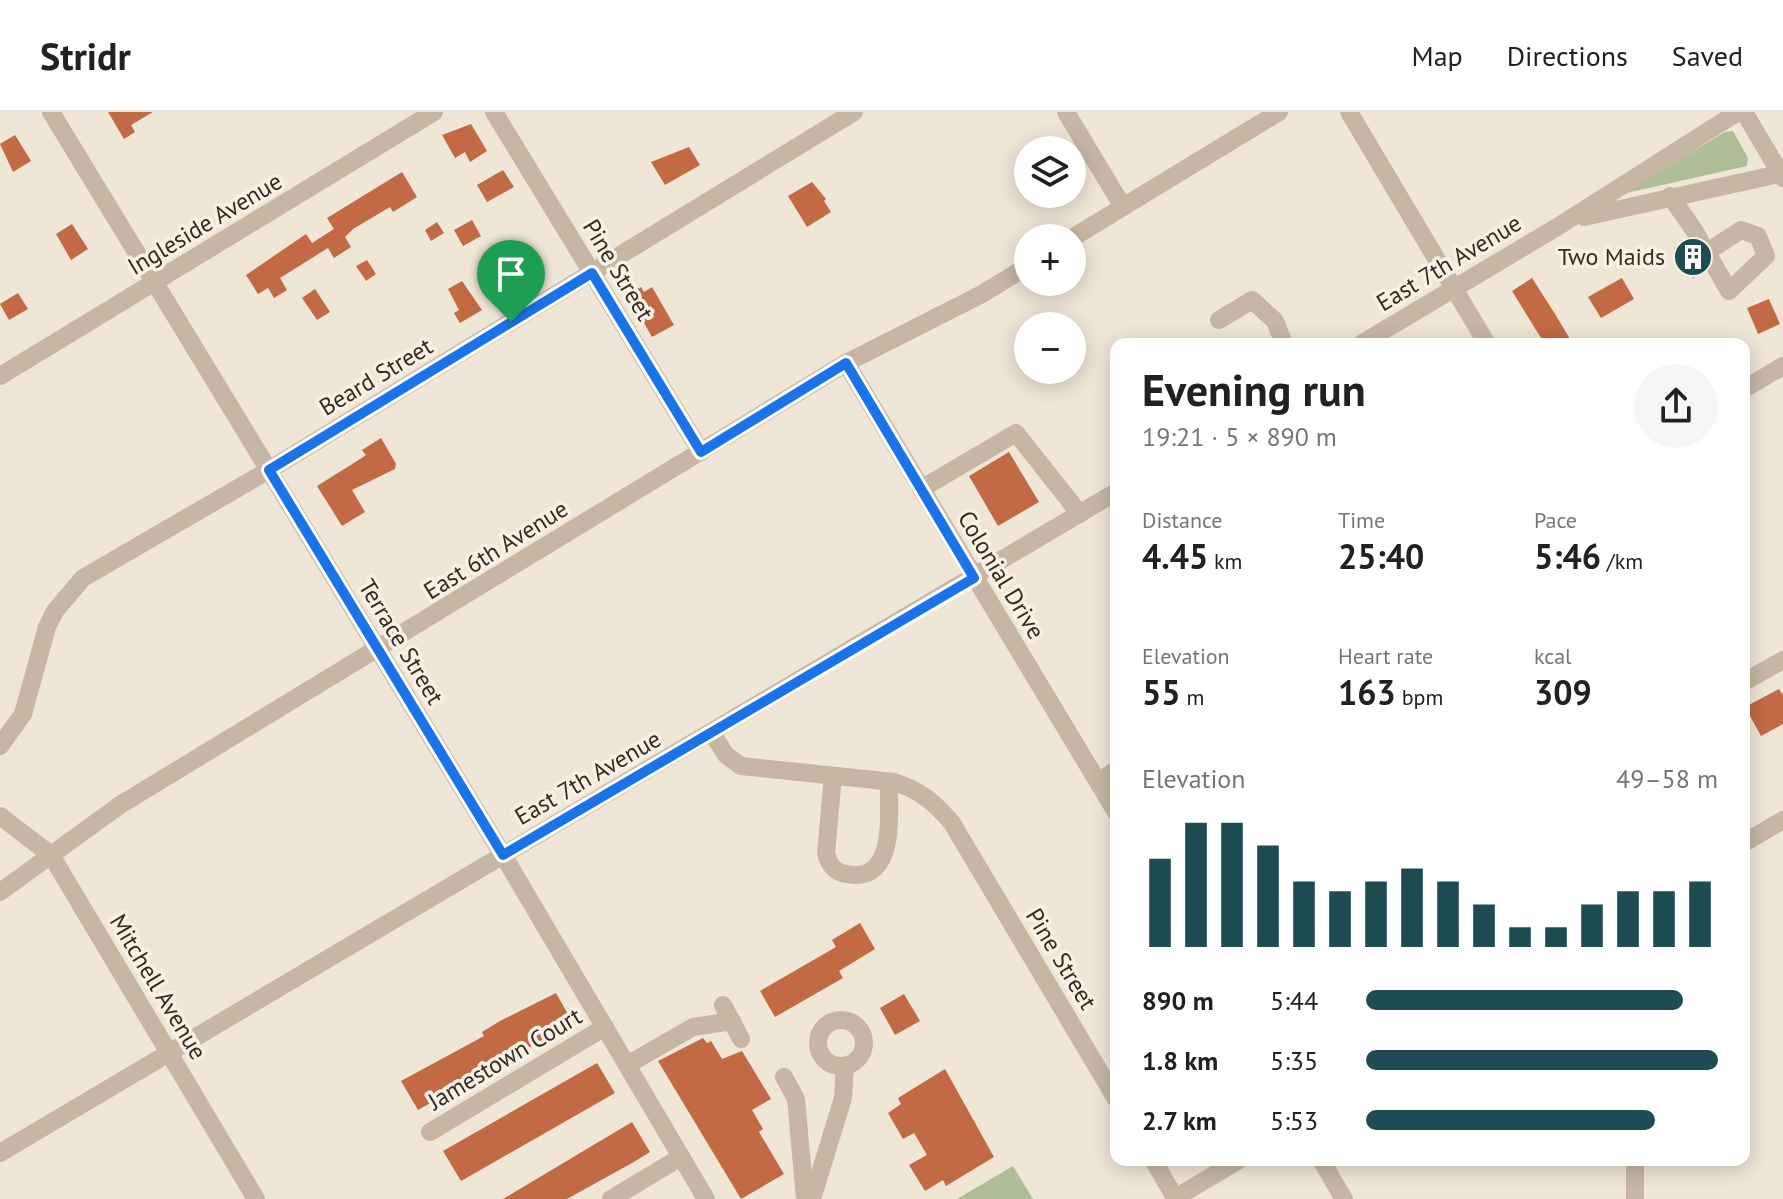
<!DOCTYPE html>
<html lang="en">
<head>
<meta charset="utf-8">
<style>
  body { margin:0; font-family:"PT Sans",sans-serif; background:#f6f6f6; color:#202124; height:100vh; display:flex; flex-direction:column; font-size:30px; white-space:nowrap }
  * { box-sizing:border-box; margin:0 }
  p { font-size:26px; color:#757577 }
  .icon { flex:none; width:44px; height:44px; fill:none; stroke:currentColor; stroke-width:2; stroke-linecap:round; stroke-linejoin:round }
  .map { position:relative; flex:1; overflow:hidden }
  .drawer { position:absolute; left:1110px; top:226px; width:640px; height:828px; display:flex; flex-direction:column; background:#fff; border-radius:16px; box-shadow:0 4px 20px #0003 }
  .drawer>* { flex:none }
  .fabs { position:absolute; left:1014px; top:24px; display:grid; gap:16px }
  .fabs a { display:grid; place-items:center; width:72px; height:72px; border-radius:50%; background:#fff; box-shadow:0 4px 20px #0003; font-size:40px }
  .pin { position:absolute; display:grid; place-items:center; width:68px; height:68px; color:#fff; margin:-82px -34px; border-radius:50% 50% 50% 0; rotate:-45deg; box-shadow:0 0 8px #0007 }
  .pin .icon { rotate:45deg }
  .round { display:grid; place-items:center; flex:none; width:84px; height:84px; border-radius:42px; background:#f6f6f6 }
  .summary { display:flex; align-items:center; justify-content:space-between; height:136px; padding:0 32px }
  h1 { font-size:44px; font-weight:700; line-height:60px }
  .figures { display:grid; grid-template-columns:repeat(3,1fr); gap:12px; height:136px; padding:8px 32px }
  .figures div { display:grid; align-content:center }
  .figures b { font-size:34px; font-weight:700 }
  .figures small { font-size:22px; font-weight:400 }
  .figures p { font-size:22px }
  .chart { height:224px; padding:16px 32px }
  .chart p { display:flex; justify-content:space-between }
  .chart svg { width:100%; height:144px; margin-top:8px; stroke:#1d4c53; stroke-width:6 }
  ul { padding:0 32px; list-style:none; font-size:26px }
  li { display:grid; grid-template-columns:128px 96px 1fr; align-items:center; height:60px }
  li i { height:20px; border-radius:10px; background:#1d4c53 }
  header { display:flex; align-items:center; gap:48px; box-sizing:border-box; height:112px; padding:0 40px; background:#fff; border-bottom:2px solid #e0e0e0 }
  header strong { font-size:38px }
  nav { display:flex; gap:44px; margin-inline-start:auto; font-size:28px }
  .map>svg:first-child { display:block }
  .green { fill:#afbe98 }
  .building { fill:#c26a43 }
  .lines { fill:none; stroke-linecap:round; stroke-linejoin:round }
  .minor { stroke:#c7b6a4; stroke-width:18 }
  .route-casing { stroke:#fff; stroke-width:16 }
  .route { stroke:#1a73e8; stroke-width:10 }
  .labels { text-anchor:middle; stroke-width:7; stroke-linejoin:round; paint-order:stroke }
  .street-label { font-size:24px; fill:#332a25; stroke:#f8f0e3 }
  .poi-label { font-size:24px; fill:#332a25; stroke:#f8f0e3; text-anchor:end }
</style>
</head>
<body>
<header>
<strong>Stridr</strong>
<nav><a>Map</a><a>Directions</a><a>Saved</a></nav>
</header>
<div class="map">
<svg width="1783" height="1087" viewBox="0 0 1783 1087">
  <rect width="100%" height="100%" fill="#f0e6d7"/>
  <!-- green -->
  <g class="green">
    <polygon points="1733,19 1748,46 1747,54 1622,82 1725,20"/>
    <polygon points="1013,1054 1033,1087 957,1087"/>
  </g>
  <!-- building -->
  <g class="building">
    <polygon points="108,0 153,0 131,13 135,20 124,27"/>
    <polygon points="471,12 487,39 470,50 465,40 455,46 442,23"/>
    <polygon points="15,23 31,49 13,60 0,32"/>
    <polygon points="689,35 700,53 665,73 651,50"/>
    <polygon points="503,58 514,75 487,90 477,73"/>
    <polygon points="402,60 417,85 393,100 390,95 353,117 345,125 351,135 334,146 328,136 280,166 287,178 274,186 268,176 258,182 246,163 306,122 312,131 334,117 327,106"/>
    <polygon points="812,70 826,87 824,89 831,100 807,115 788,84"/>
    <polygon points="472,108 481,124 463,134 454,118"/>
    <polygon points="437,110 444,121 431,129 425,118"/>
    <polygon points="72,112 88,137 71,148 56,122"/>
    <polygon points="1686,128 1704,159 1693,166 1674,136"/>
    <polygon points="367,148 376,162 366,169 356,154"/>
    <polygon points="1532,166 1555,202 1573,232 1545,232 1536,218 1512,179"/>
    <polygon points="1622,166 1634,187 1601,206 1588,185"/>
    <polygon points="462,169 482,198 460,211 454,201 459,198 448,177"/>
    <polygon points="641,175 644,180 652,175 674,213 652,225 628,183"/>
    <polygon points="315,177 330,200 317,208 302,186"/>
    <polygon points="18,181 28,197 9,208 0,192"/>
    <polygon points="1769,187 1780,212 1758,222 1747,196"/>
    <polygon points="381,326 396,352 395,357 352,378 365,400 342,414 317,374 357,349 366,343 362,338"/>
    <polygon points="1009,340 1039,390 998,414 969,364"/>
    <polygon points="1779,577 1783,583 1783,612 1761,624 1745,595"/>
    <polygon points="860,811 875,837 839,859 843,866 775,905 760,879 836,835 832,828"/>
    <polygon points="556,881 573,911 418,998 401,969 484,924 482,920 500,909"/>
    <polygon points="904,882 920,909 895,923 880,896"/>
    <polygon points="703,926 707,931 711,929 722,947 742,939 771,987 752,998 763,1017 759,1020 784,1062 741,1087 658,949"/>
    <polygon points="597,951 615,981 461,1069 443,1039"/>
    <polygon points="945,957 994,1045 946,1074 943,1068 925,1079 909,1053 927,1043 914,1021 903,1027 888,1001 901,992 898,986"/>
    <polygon points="632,1010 650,1040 632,1051 567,1087 503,1087"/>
  </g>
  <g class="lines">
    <!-- minor -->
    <g class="minor">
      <polyline points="51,0 503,743 706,1087"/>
      <polyline points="494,0 701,340"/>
      <polyline points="1066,0 1123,95"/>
      <polyline points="1349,0 1487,232"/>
      <polyline points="1744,0 1783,66"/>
      <polyline points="1670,84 1694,118 1729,179 1766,144 1758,124 1741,118 1707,140"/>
      <polyline points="1584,105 1783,61"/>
      <polyline points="1072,126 1279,0"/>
      <polyline points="1219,208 1252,188 1275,209 1284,232"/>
      <polyline points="1361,232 1562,112 1738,0"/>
      <polyline points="846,251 1116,700"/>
      <polyline points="0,264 434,0"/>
      <polyline points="1744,277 1783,254"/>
      <polyline points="921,377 1016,321 1080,402"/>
      <polyline points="1744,570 1783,548"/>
      <path d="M712,621L726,643L741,654L894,670C920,678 935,691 952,711L1116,987"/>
      <polyline points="0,634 23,602 47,515 55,499 83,466 269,358 854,0"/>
      <path d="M833,664L826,741C829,753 834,760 846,762C898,772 888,701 889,670"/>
      <polyline points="1098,670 1116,658"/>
      <polyline points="0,704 51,743 256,1087"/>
      <polyline points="1744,731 1783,708"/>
      <polyline points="0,780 120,693 846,251 982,182 1028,154"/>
      <polyline points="723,893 741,927"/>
      <circle cx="841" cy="931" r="23"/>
      <polyline points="627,953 693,915 732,909"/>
      <polyline points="784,965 796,987 805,1087"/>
      <polyline points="430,1020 605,915"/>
      <polyline points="0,1041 1116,380"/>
      <polyline points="1153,1048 1176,1087"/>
      <polyline points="1321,1048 1344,1087"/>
      <polyline points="1175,1086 1239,1048"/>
      <polyline points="611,1087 681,1045"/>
      <polyline points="812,1087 843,986 845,954"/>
      <polyline points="1635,1087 1635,1048"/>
    </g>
  </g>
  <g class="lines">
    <defs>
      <polygon id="route" points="592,161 701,340 846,251 974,466 503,743 269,358"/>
    </defs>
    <!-- route casing -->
    <use href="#route" class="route-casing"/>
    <!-- route -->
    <use href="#route" class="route"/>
  </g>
  <!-- icons -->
  <defs>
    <symbol id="building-disc" viewBox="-11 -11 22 22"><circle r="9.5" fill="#1d4c53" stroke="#f8f0e3"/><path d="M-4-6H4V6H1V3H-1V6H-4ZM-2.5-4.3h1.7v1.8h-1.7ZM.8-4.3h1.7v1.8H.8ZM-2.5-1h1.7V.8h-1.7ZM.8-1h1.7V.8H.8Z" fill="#fff"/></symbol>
  </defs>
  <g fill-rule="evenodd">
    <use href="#building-disc" x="1671" y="123" width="44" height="44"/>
  </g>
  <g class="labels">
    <!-- street labels -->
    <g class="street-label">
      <text transform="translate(205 112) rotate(-31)" y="8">Ingleside Avenue</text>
      <text transform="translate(1449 151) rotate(-31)" y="8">East 7th Avenue</text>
      <text transform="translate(618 158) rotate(59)" y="8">Pine Street</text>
      <text transform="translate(376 265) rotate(-31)" y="8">Beard Street</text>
      <text transform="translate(496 438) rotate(-32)" y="8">East 6th Avenue</text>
      <text transform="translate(1001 463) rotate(59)" y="8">Colonial Drive</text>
      <text transform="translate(401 530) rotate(59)" y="8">Terrace Street</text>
      <text transform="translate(588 666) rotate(-30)" y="8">East 7th Avenue</text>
      <text transform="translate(1061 847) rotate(59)" y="8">Pine Street</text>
      <text transform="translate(158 875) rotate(59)" y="8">Mitchell Avenue</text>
      <text transform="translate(505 947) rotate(-31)" y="8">Jamestown Court</text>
    </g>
    <!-- poi labels -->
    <g class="poi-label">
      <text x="1665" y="153">Two Maids</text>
    </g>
  </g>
</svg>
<div class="fabs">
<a><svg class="icon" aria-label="layers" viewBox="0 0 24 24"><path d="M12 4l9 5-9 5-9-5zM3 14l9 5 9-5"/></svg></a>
<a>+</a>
<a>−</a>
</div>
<div class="pin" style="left:511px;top:210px;background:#1e9e55"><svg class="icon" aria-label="arrive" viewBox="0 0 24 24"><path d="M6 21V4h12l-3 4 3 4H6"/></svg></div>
<section class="drawer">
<div class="summary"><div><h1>Evening run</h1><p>19:21 · 5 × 890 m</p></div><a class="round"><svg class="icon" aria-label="share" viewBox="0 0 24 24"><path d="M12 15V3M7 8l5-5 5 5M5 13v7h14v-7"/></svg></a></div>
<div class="figures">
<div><p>Distance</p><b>4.45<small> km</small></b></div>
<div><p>Time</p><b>25:40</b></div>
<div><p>Pace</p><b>5:46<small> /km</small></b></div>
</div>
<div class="figures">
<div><p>Elevation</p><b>55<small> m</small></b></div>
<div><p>Heart rate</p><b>163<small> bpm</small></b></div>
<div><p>kcal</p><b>309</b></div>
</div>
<div class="chart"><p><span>Elevation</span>49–58 m</p>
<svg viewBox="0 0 160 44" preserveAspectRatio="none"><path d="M5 44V17M15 44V6M25 44V6M35 44V13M45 44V24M55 44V27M65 44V24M75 44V20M85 44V24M95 44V31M105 44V38M115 44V38M125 44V31M135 44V27M145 44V27M155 44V24"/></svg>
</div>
<ul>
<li><b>890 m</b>5:44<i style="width:90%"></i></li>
<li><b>1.8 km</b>5:35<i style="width:100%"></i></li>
<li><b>2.7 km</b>5:53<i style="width:82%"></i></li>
</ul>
</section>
</div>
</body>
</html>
